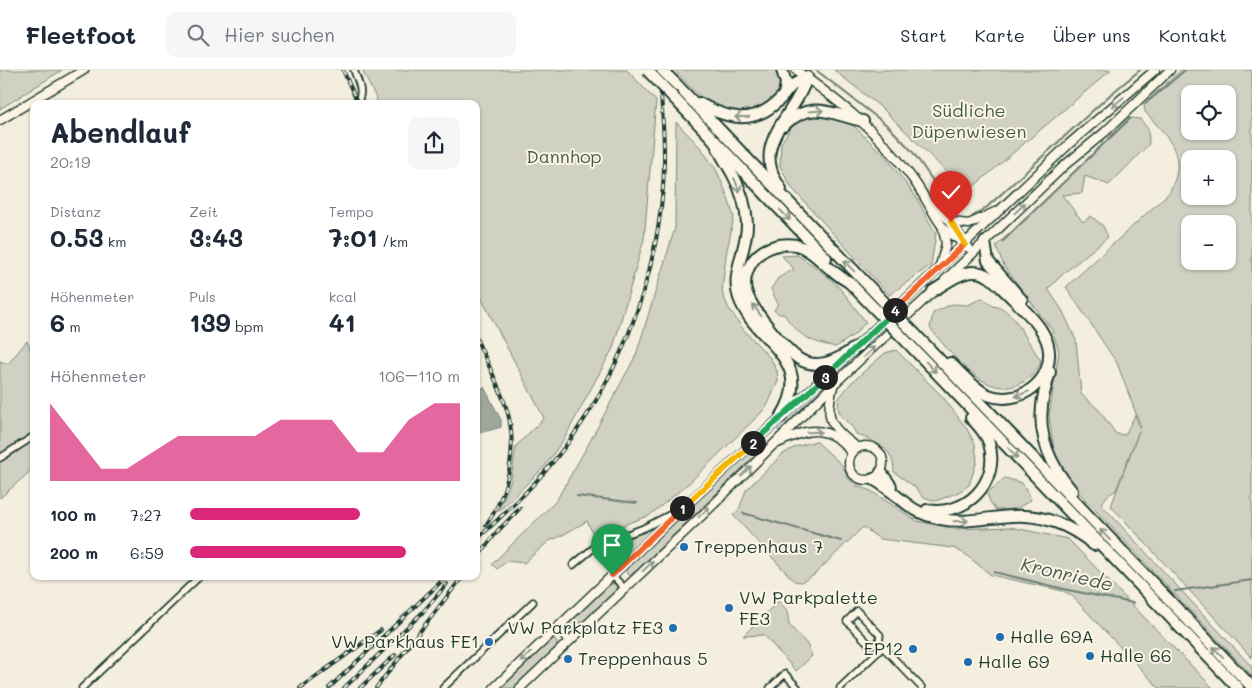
<!DOCTYPE html>
<html lang="de">
<head>
<meta charset="utf-8">
<style>
  body { margin:0; font-family:Mali,sans-serif; background:#f6f6f7; color:#1f2937; height:100vh; display:flex; flex-direction:column; font-size:19px; white-space:nowrap }
  * { box-sizing:border-box; margin:0 }
  p { font-size:16px; color:#747a83 }
  .icon { flex:none; width:28px; height:28px; fill:none; stroke:currentColor; stroke-width:2; stroke-linecap:round; stroke-linejoin:round }
  .map { position:relative; flex:1; overflow:hidden }
  .panel { position:absolute; left:30px; top:30px; width:450px; height:480px; display:flex; flex-direction:column; background:#fff; border-radius:10px; box-shadow:0 1px 4px #0004 }
  .panel>* { flex:none }
  .fabs { position:absolute; left:1181px; top:15px; display:grid; gap:10px }
  .fabs a { display:grid; place-items:center; width:55px; height:55px; border-radius:10px; background:#fff; box-shadow:0 1px 4px #0004; font-size:25px }
  .pin { position:absolute; display:grid; place-items:center; width:42px; height:42px; color:#fff; margin:-51px -21px; border-radius:50% 50% 50% 0; rotate:-45deg; box-shadow:0 0 5px #0007 }
  .pin .icon { rotate:45deg }
  .km { position:absolute; width:25px; height:25px; margin:-12px; border-radius:50%; background:#222; color:#fff; font-size:14px; line-height:25px; text-align:center }
  .round { display:grid; place-items:center; flex:none; width:52px; height:52px; border-radius:10px; background:#f6f6f7 }
  .summary { display:flex; align-items:center; justify-content:space-between; height:85px; padding:0 20px }
  h1 { font-size:28px; font-weight:700; line-height:38px }
  .stats { display:grid; grid-template-columns:repeat(3,1fr); gap:8px; height:85px; padding:5px 20px }
  .stats div { display:grid; align-content:center }
  .stats b { font-size:25px; font-weight:700 }
  .stats small { font-size:14px; font-weight:400 }
  .stats p { font-size:14px }
  .chart { height:140px; padding:10px 20px }
  .chart p { display:flex; justify-content:space-between }
  .chart svg { width:100%; height:90px; margin-top:5px; fill:#db2777; opacity:.7 }
  ul { padding:0 20px; list-style:none; font-size:16px }
  li { display:grid; grid-template-columns:80px 60px 1fr; align-items:center; height:38px }
  li i { height:12px; border-radius:6px; background:#db2777 }
  header { display:flex; align-items:center; gap:30px; box-sizing:border-box; height:70px; padding:0 25px; background:#fff; border-bottom:1px solid #e0e1e3 }
  header strong { font-size:24px }
  nav { display:flex; gap:28px; margin-inline-start:auto; font-size:18px }
  .search { width:350px; height:45px; background:#f6f6f7; display:flex; align-items:center; gap:12px; box-sizing:border-box; padding:0 18px; border-radius:10px; color:#747a83; font-size:19px }
  .map>svg:first-child { display:block }
  .green { fill:#d0d1c2; stroke:#78877b; fill-rule:evenodd }
  .water { fill:#a0a89b; stroke:#6c7d72 }
  .lines { fill:none; stroke-linecap:round; stroke-linejoin:round }
  .stream { stroke:#6c7d72; stroke-width:2 }
  .street-casing { stroke:#1f3d34; stroke-width:9 }
  .secondary-casing { stroke:#1f3d34; stroke-width:11 }
  .highway-casing { stroke:#1f3d34; stroke-width:14 }
  .street { stroke:#fcf5e5; stroke-width:5.5 }
  .secondary { stroke:#fcf5e5; stroke-width:8 }
  .highway { stroke:#fcf5e5; stroke-width:10 }
  .rail-casing { stroke:#1f3d34; stroke-width:4 }
  .rail { stroke:#fcf5e5; stroke-width:2; stroke-dasharray:5.5; stroke-linecap:butt }
  .highway-bridge-casing { stroke:#1f3d34; stroke-width:14; stroke-linecap:butt }
  .highway-bridge { stroke:#fcf5e5; stroke-width:10 }
  .oneway { stroke:#8e998c }
  .split-1-casing { stroke:#fff; stroke-width:10 }
  .split-2-casing { stroke:#fff; stroke-width:10 }
  .split-3-casing { stroke:#fff; stroke-width:10 }
  .split-4-casing { stroke:#fff; stroke-width:10 }
  .split-5-casing { stroke:#fff; stroke-width:10 }
  .split-6-casing { stroke:#fff; stroke-width:10 }
  .split-1 { stroke:#f0652b; stroke-width:6 }
  .split-2 { stroke:#f5b400; stroke-width:6 }
  .split-3 { stroke:#22a559; stroke-width:6 }
  .split-4 { stroke:#22a559; stroke-width:6 }
  .split-5 { stroke:#f0652b; stroke-width:6 }
  .split-6 { stroke:#f5b400; stroke-width:6 }
  .poi-dot { fill:#1f6fb2; stroke:#fcf5e5; stroke-width:2 }
  .labels { text-anchor:middle; stroke-width:4; stroke-linejoin:round; paint-order:stroke }
  .park-label { font-size:18px; fill:#425b50; stroke:#fcf5e5 }
  .poi-label { font-size:18px; fill:#1f3d34; stroke:#fcf5e5; text-anchor:start }
  .water-label { font-size:19px; font-style:italic; fill:#465d53; stroke:#fcf5e5 }
</style>
</head>
<body>
<header>
<strong>Fleetfoot</strong>
<div class="search"><svg class="icon" aria-label="search" viewBox="0 0 24 24"><circle cx="10" cy="10" r="6"/><path d="M15 15l6 6"/></svg>Hier suchen</div>
<nav><a>Start</a><a>Karte</a><a>Über uns</a><a>Kontakt</a></nav>
</header>
<div class="map">
<svg width="1252" height="618" viewBox="0 0 1252 618">
  <rect width="100%" height="100%" fill="#f3eede"/>
  <filter id="ink" filterUnits="userSpaceOnUse"><feTurbulence type="fractalNoise" baseFrequency=".02" numOctaves="2"/><feDisplacementMap in="SourceGraphic" scale="10" xChannelSelector="R" yChannelSelector="G"/><feConvolveMatrix kernelMatrix="1 2 1 2 8 2 1 2 1" color-interpolation-filters="sRGB"/></filter>
  <g filter="url(#ink)">
    <!-- green -->
    <g class="green">
      <polygon points="0,0 62,0 0,39"/>
      <polygon points="365,0 627,0 656,31 644,169 613,278 564,369 545,396 498,442 511,410 516,376 544,348 476,218 476,34 379,34 363,2"/>
      <path d="M675,0H776C777,3 780,7 781,10C785,34 745,46 728,44C711,41 686,13 675,0Z"/>
      <polygon points="834,0 1111,0 967,122 883,39"/>
      <path d="M1181,0H1252V588L1111,436L1139,361L1116,420L1107,426L1101,434L1252,597V606L1081,425L1061,399L1054,382L1049,345L1059,281L1052,260L1004,196L996,176L1132,48L1140,49L1148,59L1149,74L1109,115L1085,106L1082,123L1062,125L1083,152L1091,146L1103,156L1108,167L1064,203L1048,219L1062,240L1076,270L1081,324L1099,340L1116,364L1125,365L1135,345L1140,359L1141,357L1117,293L1066,217L1169,123C1189,86 1169,68 1145,42L1144,36L1146,32ZM1190,24H1228V61H1190ZM1190,89H1228V126H1190ZM1190,154H1228V191H1190Z"/>
      <polygon points="813,45 835,47 854,56 886,87 916,127 936,164 931,195 889,225 791,117 780,96 781,73 793,55"/>
      <polygon points="676,52 701,78 717,101 727,125 734,147 726,185 722,222 728,237 743,259 771,289 777,301 778,311 768,334 762,342 689,413 650,445 594,466 587,451 561,466 549,471 524,493 507,491 497,499 492,494 556,431 588,375 636,285 675,158"/>
      <path d="M797,185C813,195 829,205 842,221C851,231 857,242 866,252L855,264L836,277C811,272 799,267 784,244H779L774,240L778,234L771,219L778,208L794,199L782,186Z"/>
      <path d="M982,228L993,236L1002,238L1013,247L1041,291C1038,301 1031,308 1021,313C986,332 949,281 930,258L933,243L952,234L968,235Z"/>
      <polygon points="881,259 883,261 779,361 776,358"/>
      <polygon points="27,271 34,288 34,398 0,428 0,291 8,294"/>
      <path d="M896,280L943,327L967,359L975,374L977,391L969,415L959,422L936,431L923,427L915,417L894,402C894,377 875,372 856,364L853,358L841,346L838,338L839,328L851,313L885,283Z"/>
      <polygon points="816,371 843,396 847,407 855,415 871,421 917,451 956,459 1010,457 1068,469 1213,618 1159,618 1071,525 1063,521 991,505 965,484 953,478 880,469 863,457 814,505 802,512 794,511 733,445 739,440 746,420 783,384 795,377"/>
      <polygon points="754,378 758,383 639,499 630,505 628,505 626,502 628,496"/>
      <polygon points="1005,408 1022,413 1031,430 1016,439 996,440 990,432 987,423"/>
      <path d="M650,459L653,460L652,463L612,497L609,498L597,484C605,468 635,465 650,459Z"/>
      <polygon points="614,513 618,518 616,521 575,560 570,562 567,560 566,556 568,553 610,514"/>
      <polygon points="778,531 787,540 789,555 807,574 812,586 796,601 764,565 743,566"/>
      <polygon points="552,569 555,569 557,572 556,578 514,618 500,618"/>
    </g>
    <!-- water -->
    <polygon class="water" points="484,317 501,350 501,357 476,364 476,322"/>
    <g class="lines">
      <!-- stream -->
      <g class="stream">
        <polyline points="816,0 888,56 912,81 936,115"/>
        <polyline points="1145,34 1185,0"/>
        <path d="M945,129C946,138 951,142 959,148"/>
        <polyline points="972,147 987,137 1111,24 1140,0"/>
        <polyline points="1003,171 1130,48"/>
        <polyline points="577,426 637,433"/>
        <polyline points="743,443 841,471"/>
        <polyline points="994,502 1068,520 1133,533"/>
        <polyline points="1175,521 1252,510"/>
      </g>
      <defs>
        <g id="street">
          <path d="M354,0C358,12 365,23 356,34"/>
          <polyline points="0,388 34,366"/>
          <polyline points="573,495 596,476 644,458 675,442"/>
          <polyline points="612,505 624,518"/>
          <polyline points="556,558 569,571"/>
          <polyline points="879,573 870,575 847,551 857,541 880,565 879,573 922,618"/>
          <polyline points="82,618 200,506"/>
          <polyline points="443,618 533,532"/>
          <polyline points="770,618 785,604 798,618"/>
          <polyline points="840,618 883,577"/>
        </g>
        <g id="secondary">
          <path d="M796,0C840,32 876,60 909,104C922,120 930,139 942,156C949,166 961,169 969,178"/>
          <polyline points="0,50 84,0"/>
          <polyline points="933,135 951,152 964,172"/>
          <polyline points="951,152 969,154 995,142"/>
          <polyline points="940,196 946,174 943,159"/>
          <polyline points="945,210 1065,95 1105,62 1170,0"/>
          <polyline points="854,279 1069,74 1155,0"/>
          <path d="M833,317C825,347 829,356 854,375"/>
          <path d="M778,373C799,363 817,354 838,369C844,373 848,377 851,384"/>
          <circle cx="866" cy="393" r="17"/>
          <polyline points="494,618 685,436 846,287"/>
          <polyline points="520,618 715,433 833,315 937,218"/>
        </g>
        <g id="highway">
          <polyline points="782,0 786,13 784,25"/>
          <polyline points="677,15 883,231"/>
          <polyline points="675,29 826,188"/>
          <path d="M699,33C727,49 752,55 777,32C783,27 787,20 793,15C797,12 802,10 807,7"/>
          <path d="M783,56C812,29 830,44 863,51"/>
          <path d="M715,72C720,84 727,94 733,105C741,120 746,136 747,153C748,178 730,203 739,228C755,273 818,289 781,347"/>
          <path d="M781,119C748,73 795,48 807,7"/>
          <polyline points="985,172 988,191 1022,230"/>
          <polyline points="848,211 875,239"/>
          <path d="M852,214C845,210 839,206 833,201C821,192 811,179 796,175C785,173 773,175 763,181C750,190 741,208 747,224C753,241 785,279 799,289C804,292 811,294 817,294C832,294 846,284 858,276"/>
          <path d="M933,221C945,214 959,202 974,202C989,202 998,215 1008,224C1022,238 1043,255 1048,275C1056,310 1020,337 988,325C973,318 962,304 950,293"/>
          <polyline points="915,264 1252,617"/>
          <polyline points="907,272 1238,618"/>
          <path d="M1050,302C1047,313 1043,324 1042,336C1038,367 1052,397 1072,421"/>
          <polyline points="881,402 891,416"/>
          <path d="M873,409C899,423 907,443 941,449C965,454 989,447 1013,446C1043,444 1072,456 1094,475"/>
          <path d="M927,440C965,447 1001,413 989,373C986,364 978,355 971,348"/>
        </g>
      </defs>
      <!-- street casing -->
      <use href="#street" class="street-casing"/>
      <!-- secondary casing -->
      <use href="#secondary" class="secondary-casing"/>
      <!-- highway casing -->
      <use href="#highway" class="highway-casing"/>
      <!-- street -->
      <use href="#street" class="street"/>
      <!-- secondary -->
      <use href="#secondary" class="secondary"/>
      <!-- highway -->
      <use href="#highway" class="highway"/>
      <defs>
        <g id="rail">
          <polyline points="343,0 358,34"/>
          <path d="M476,268C487,292 499,315 507,340C518,378 509,423 486,455"/>
          <polyline points="496,463 520,438"/>
          <path d="M476,470C503,445 530,420 553,392C617,314 655,217 663,117C666,78 662,39 659,0"/>
          <polyline points="476,489 500,458"/>
          <polyline points="300,618 381,560"/>
          <polyline points="329,618 447,506"/>
          <polyline points="344,618 423,542 447,514"/>
          <polyline points="360,618 395,585"/>
          <polyline points="376,618 463,506"/>
        </g>
      </defs>
      <!-- rail casing -->
      <use href="#rail" class="rail-casing"/>
      <!-- rail -->
      <use href="#rail" class="rail"/>
      <defs>
        <g id="highway-bridge">
          <polyline points="647,0 675,29"/>
          <polyline points="662,0 677,15"/>
          <polyline points="883,231 915,264"/>
          <polyline points="875,239 907,272"/>
        </g>
      </defs>
      <!-- highway-bridge casing -->
      <use href="#highway-bridge" class="highway-bridge-casing"/>
      <!-- highway-bridge -->
      <use href="#highway-bridge" class="highway-bridge"/>
    </g>
    <!-- one-way arrows -->
    <defs><path id="oneway-shaft" d="M-6 0H5M1.5-3L5.5 0L1.5 3" fill="none" stroke-width="1.6" stroke-linecap="round" stroke-linejoin="round" transform="scale(1.25)"/></defs>
    <g class="oneway">
      <use href="#oneway-shaft" transform="translate(1118 32) rotate(139)"/>
      <use href="#oneway-shaft" transform="translate(816 41) rotate(-4)"/>
      <use href="#oneway-shaft" transform="translate(742 47) rotate(178)"/>
      <use href="#oneway-shaft" transform="translate(737 115) rotate(68)"/>
      <use href="#oneway-shaft" transform="translate(1020 138) rotate(-44)"/>
      <use href="#oneway-shaft" transform="translate(785 145) rotate(46)"/>
      <use href="#oneway-shaft" transform="translate(849 196) rotate(-134)"/>
      <use href="#oneway-shaft" transform="translate(757 240) rotate(-125)"/>
      <use href="#oneway-shaft" transform="translate(869 282) rotate(-43)"/>
      <use href="#oneway-shaft" transform="translate(931 297) rotate(46)"/>
      <use href="#oneway-shaft" transform="translate(1022 324) rotate(159)"/>
      <use href="#oneway-shaft" transform="translate(814 362) rotate(-2)"/>
      <use href="#oneway-shaft" transform="translate(1013 383) rotate(46)"/>
      <use href="#oneway-shaft" transform="translate(746 401) rotate(-45)"/>
      <use href="#oneway-shaft" transform="translate(704 442) rotate(-43)"/>
      <use href="#oneway-shaft" transform="translate(961 451) rotate(-2)"/>
      <use href="#oneway-shaft" transform="translate(1105 465) rotate(-134)"/>
      <use href="#oneway-shaft" transform="translate(648 496) rotate(-44)"/>
      <use href="#oneway-shaft" transform="translate(1218 582) rotate(-134)"/>
      <use href="#oneway-shaft" transform="translate(526 587) rotate(136)"/>
    </g>
  </g>
  <g class="lines" filter="url(#ink)">
    <defs>
      <polyline id="split-1" points="612,505 682,438"/>
      <polyline id="split-2" points="682,438 753,373"/>
      <polyline id="split-3" points="753,373 825,307"/>
      <polyline id="split-4" points="825,307 895,240"/>
      <polyline id="split-5" points="895,240 965,174"/>
      <polyline id="split-6" points="951,152 965,174"/>
    </defs>
    <!-- split-1 casing -->
    <use href="#split-1" class="split-1-casing"/>
    <!-- split-2 casing -->
    <use href="#split-2" class="split-2-casing"/>
    <!-- split-3 casing -->
    <use href="#split-3" class="split-3-casing"/>
    <!-- split-4 casing -->
    <use href="#split-4" class="split-4-casing"/>
    <!-- split-5 casing -->
    <use href="#split-5" class="split-5-casing"/>
    <!-- split-6 casing -->
    <use href="#split-6" class="split-6-casing"/>
    <!-- split-1 -->
    <use href="#split-1" class="split-1"/>
    <!-- split-2 -->
    <use href="#split-2" class="split-2"/>
    <!-- split-3 -->
    <use href="#split-3" class="split-3"/>
    <!-- split-4 -->
    <use href="#split-4" class="split-4"/>
    <!-- split-5 -->
    <use href="#split-5" class="split-5"/>
    <!-- split-6 -->
    <use href="#split-6" class="split-6"/>
  </g>
  <!-- markers -->
  <g class="poi-dot">
    <circle cx="684" cy="477" r="5"/>
    <circle cx="729" cy="538" r="5"/>
    <circle cx="673" cy="558" r="5"/>
    <circle cx="1000" cy="567" r="5"/>
    <circle cx="489" cy="572" r="5"/>
    <circle cx="913" cy="579" r="5"/>
    <circle cx="1090" cy="586" r="5"/>
    <circle cx="568" cy="589" r="5"/>
    <circle cx="968" cy="592" r="5"/>
  </g>
  <g class="labels">
    <!-- park labels -->
    <g class="park-label">
      <text x="969" y="47">Südliche<tspan x="969" dy="21">Düpenwiesen</tspan></text>
      <text x="564" y="93">Dannhop</text>
    </g>
    <!-- poi labels -->
    <g class="poi-label">
      <text x="694" y="483">Treppenhaus 7</text>
      <text x="739" y="534">VW Parkpalette<tspan x="739" dy="21">FE3</tspan></text>
      <text x="663" y="564" text-anchor="end">VW Parkplatz FE3</text>
      <text x="1010" y="573">Halle 69A</text>
      <text x="479" y="578" text-anchor="end">VW Parkhaus FE1</text>
      <text x="903" y="585" text-anchor="end">EP12</text>
      <text x="1100" y="592">Halle 66</text>
      <text x="578" y="595">Treppenhaus 5</text>
      <text x="978" y="598">Halle 69</text>
    </g>
    <!-- water labels -->
    <g class="water-label">
      <text transform="translate(1067 504) rotate(13)" y="7">Kronriede</text>
    </g>
  </g>
</svg>
<div class="fabs">
<a><svg class="icon" aria-label="locate" viewBox="0 0 24 24"><circle cx="12" cy="12" r="6"/><path d="M12 2v4M12 18v4M2 12h4M18 12h4"/></svg></a>
<a>+</a>
<a>−</a>
</div>
<div class="pin" style="left:612px;top:505px;background:#1e9e55"><svg class="icon" aria-label="arrive" viewBox="0 0 24 24"><path d="M6 21V4h12l-3 4 3 4H6"/></svg></div>
<div class="pin" style="left:951px;top:152px;background:#d93025"><svg class="icon" aria-label="check" viewBox="0 0 24 24"><path d="M5 12l5 5 9-10"/></svg></div>
<b class="km" style="left:682px;top:438px">1</b>
<b class="km" style="left:753px;top:373px">2</b>
<b class="km" style="left:825px;top:307px">3</b>
<b class="km" style="left:895px;top:240px">4</b>
<section class="panel">
<div class="summary"><div><h1>Abendlauf</h1><p>20:19</p></div><a class="round"><svg class="icon" aria-label="share" viewBox="0 0 24 24"><path d="M12 15V3M7 8l5-5 5 5M5 13v7h14v-7"/></svg></a></div>
<div class="stats">
<div><p>Distanz</p><b>0.53<small> km</small></b></div>
<div><p>Zeit</p><b>3:43</b></div>
<div><p>Tempo</p><b>7:01<small> /km</small></b></div>
</div>
<div class="stats">
<div><p>Höhenmeter</p><b>6<small> m</small></b></div>
<div><p>Puls</p><b>139<small> bpm</small></b></div>
<div><p>kcal</p><b>41</b></div>
</div>
<div class="chart"><p><span>Höhenmeter</span>106–110 m</p>
<svg viewBox="0 0 160 44" preserveAspectRatio="none"><path d="M0 44V6L10 22L20 38L30 38L40 30L50 22L60 22L70 22L80 22L90 14L100 14L110 14L120 30L130 30L140 14L150 6L160 6V44z"/></svg>
</div>
<ul>
<li><b>100 m</b>7:27<i style="width:63%"></i></li>
<li><b>200 m</b>6:59<i style="width:80%"></i></li>
</ul>
</section>
</div>
</body>
</html>
